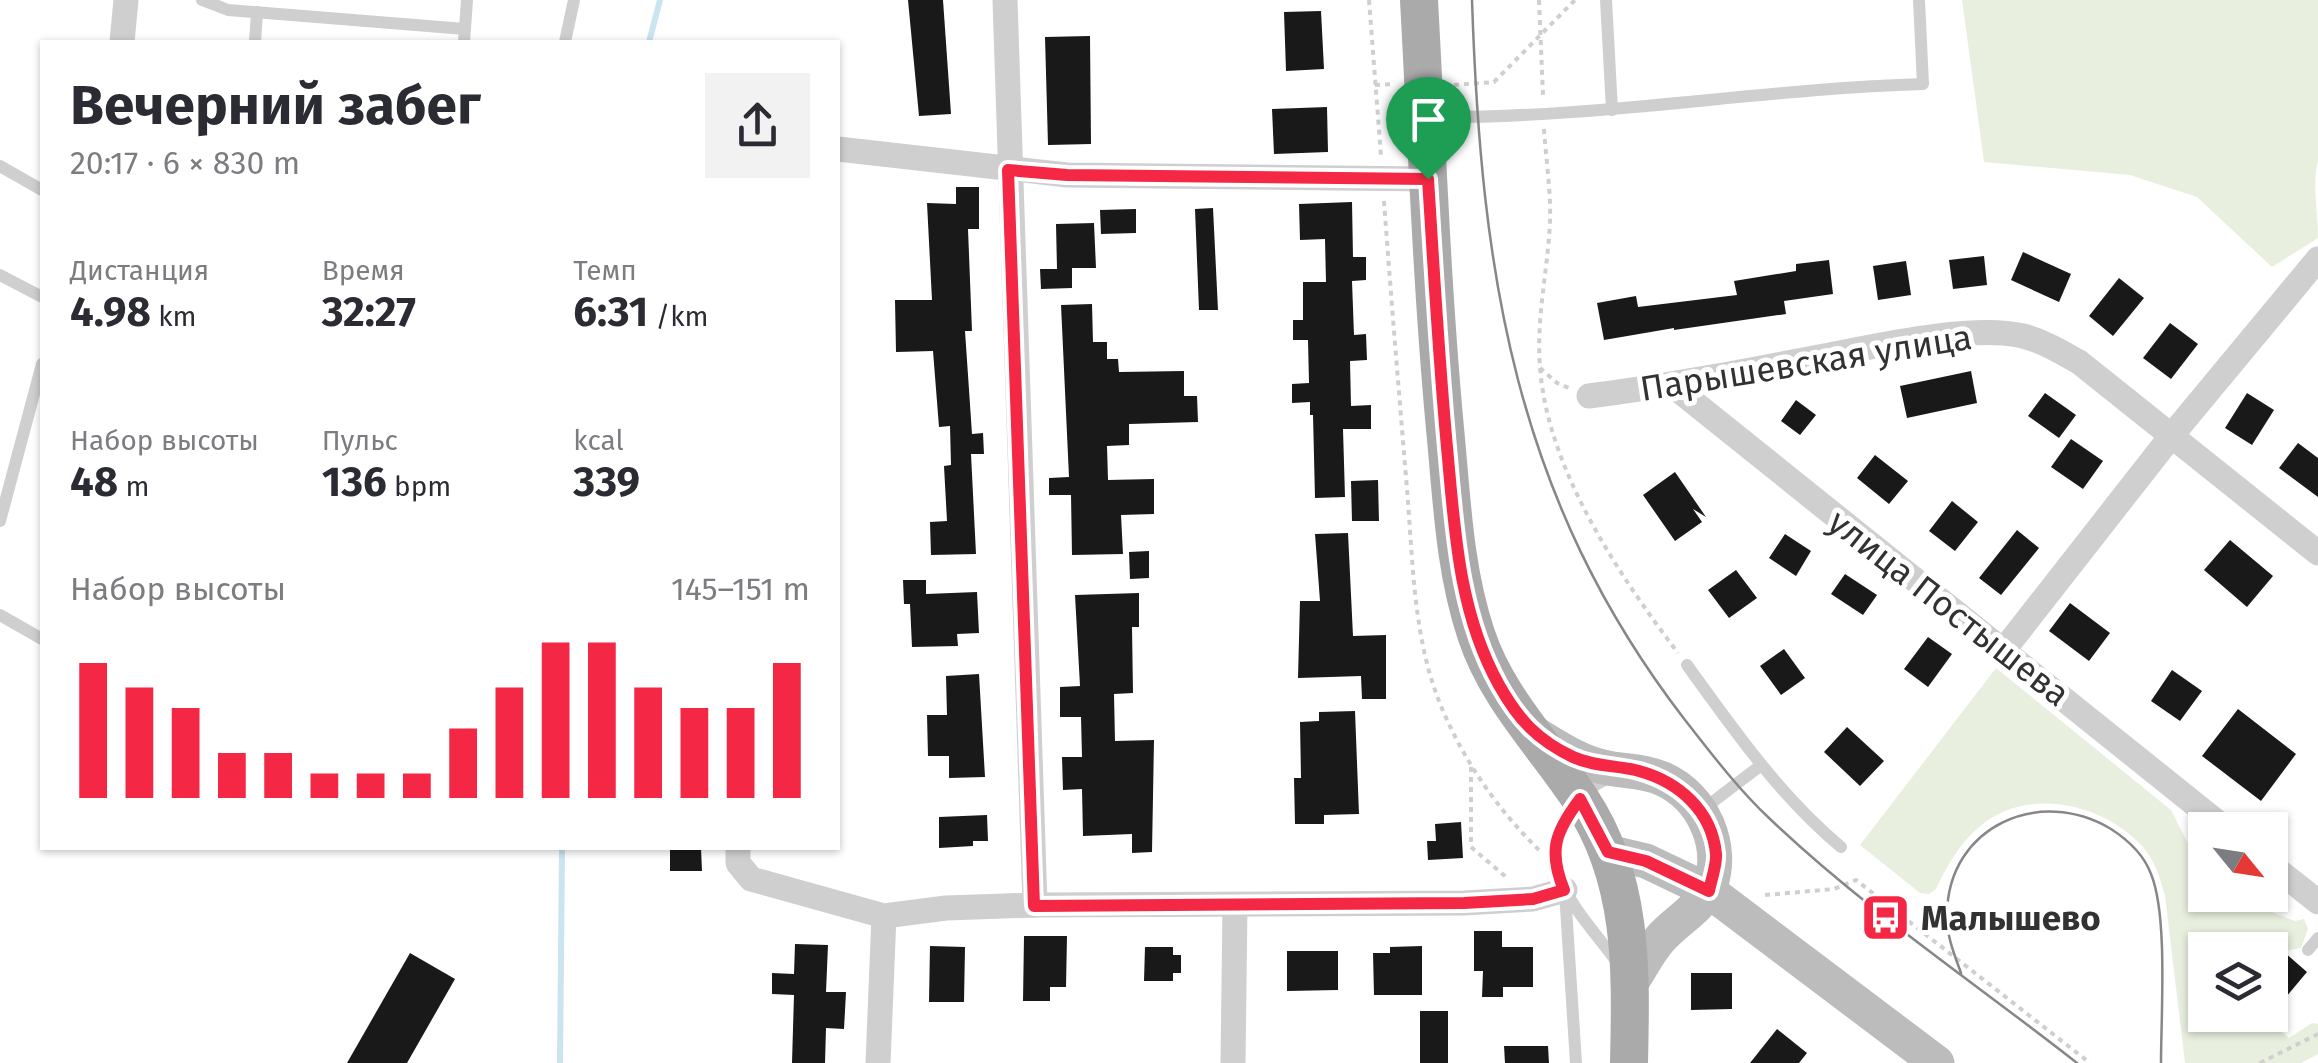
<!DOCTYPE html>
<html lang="ru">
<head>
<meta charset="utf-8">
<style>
  body { margin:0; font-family:"Fira Sans",sans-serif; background:#f2f2f3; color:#2b2b33; height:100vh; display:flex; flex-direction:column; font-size:38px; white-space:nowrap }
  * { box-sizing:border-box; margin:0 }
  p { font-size:32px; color:#7c7c81 }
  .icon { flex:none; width:55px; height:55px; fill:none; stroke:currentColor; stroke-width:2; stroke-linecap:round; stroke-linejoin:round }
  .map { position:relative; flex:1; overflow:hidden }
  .drawer { position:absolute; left:40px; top:40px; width:800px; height:810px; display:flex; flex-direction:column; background:#fff; border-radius:0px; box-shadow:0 2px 8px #0004 }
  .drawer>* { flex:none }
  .needle { width:65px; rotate:120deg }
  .controls { position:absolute; left:2188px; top:812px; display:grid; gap:20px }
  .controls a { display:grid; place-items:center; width:100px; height:100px; border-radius:0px; background:#fff; box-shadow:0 2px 8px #0004; font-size:50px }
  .pin { position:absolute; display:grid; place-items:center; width:85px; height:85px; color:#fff; margin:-102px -42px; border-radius:50% 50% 50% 0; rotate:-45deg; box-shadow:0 0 10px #0007 }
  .pin .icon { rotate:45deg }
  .round { display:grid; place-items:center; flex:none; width:105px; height:105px; border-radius:0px; background:#f2f2f3 }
  .headline { display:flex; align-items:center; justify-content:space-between; height:170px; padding:0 30px }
  h1 { font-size:55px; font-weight:700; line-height:75px }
  .figures { display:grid; grid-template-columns:repeat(3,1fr); gap:15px; height:170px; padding:10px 30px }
  .figures div { display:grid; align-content:center }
  .figures b { font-size:42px; font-weight:700 }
  .figures small { font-size:28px; font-weight:400 }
  .figures p { font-size:28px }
  .chart { height:280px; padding:20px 30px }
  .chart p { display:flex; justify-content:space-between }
  .chart svg { width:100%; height:180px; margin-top:10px; stroke:#f42845; stroke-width:6 }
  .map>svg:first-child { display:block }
  .green { fill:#e9efdf }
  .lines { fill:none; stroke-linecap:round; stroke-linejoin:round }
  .stream { stroke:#cae4f0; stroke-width:6 }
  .building { fill:#191919 }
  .path { stroke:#cfcfcf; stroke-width:4; stroke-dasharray:5 5; stroke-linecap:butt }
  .lane { stroke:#cfcfcf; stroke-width:12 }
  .street { stroke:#cfcfcf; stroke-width:25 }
  .secondary { stroke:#bcbcbc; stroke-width:35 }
  .primary { stroke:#aaa; stroke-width:38 }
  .tram { stroke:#878787; stroke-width:2.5 }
  .route-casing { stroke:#fff; stroke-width:20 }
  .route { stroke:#f42845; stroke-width:12 }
  .labels { text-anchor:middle; stroke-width:10; stroke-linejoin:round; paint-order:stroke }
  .street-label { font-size:35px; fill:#323232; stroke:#fff }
  .poi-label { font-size:35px; font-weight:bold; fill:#323232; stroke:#fff; text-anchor:start }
</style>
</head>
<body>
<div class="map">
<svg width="2318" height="1063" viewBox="0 0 2318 1063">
  <rect width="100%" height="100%" fill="#fff"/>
  <!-- green -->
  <g class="green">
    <path d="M1962,0H2318V160C2312,183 2318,213 2318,238L2272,267L2197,197L2130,175L1984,162Z"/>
    <path d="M1996,668L2171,810L2196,859L2205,858V895L2234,898L2295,921L2304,919L2308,929L2301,948L2285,951L2270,968V950H2205V1015H2260L2289,1038L2312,1023L2318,1024V1054L2301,1063H2185L2165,896C2160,878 2155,861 2143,847C2107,807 2040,789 1993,817C1965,834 1950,860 1936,889L1929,894L1920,893L1860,845Z"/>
  </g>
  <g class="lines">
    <!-- stream -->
    <g class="stream">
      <polyline points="649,42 660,0"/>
      <polyline points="560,1063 562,848"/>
    </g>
  </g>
  <!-- building -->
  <g class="building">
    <polygon points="908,0 943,0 951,114 919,116"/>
    <polygon points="1321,11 1324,69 1286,71 1284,12"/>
    <polygon points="1090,36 1091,144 1048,145 1045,37"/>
    <polygon points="1327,107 1328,152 1274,154 1272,109"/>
    <polygon points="956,187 979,187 979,229 968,229 972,331 965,331 972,434 983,433 984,454 971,454 976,554 931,555 930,522 947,521 944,466 951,465 950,426 939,427 933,351 896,352 895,300 932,300 927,203 956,204"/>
    <polygon points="1352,202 1353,257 1366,257 1366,280 1352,281 1354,335 1366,334 1367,360 1350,361 1351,406 1371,405 1371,429 1343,429 1345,497 1315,498 1313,415 1310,415 1310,402 1292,403 1292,384 1309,383 1308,340 1293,340 1293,320 1303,320 1303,282 1326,282 1325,239 1300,240 1299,204"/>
    <polygon points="1213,208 1218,310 1199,310 1195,209"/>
    <polygon points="1136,209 1136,233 1101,234 1100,210"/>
    <polygon points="1094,223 1096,268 1066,268 1072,268 1072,288 1041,289 1040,269 1057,269 1056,224"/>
    <polygon points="2023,252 2071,274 2059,302 2011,280"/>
    <polygon points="1984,256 1987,285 1953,289 1949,260"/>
    <polygon points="1829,260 1833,294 1784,301 1786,314 1674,330 1674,328 1604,340 1597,303 1636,296 1638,307 1737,295 1734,281 1796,271 1796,264"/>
    <polygon points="1906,261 1911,295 1878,300 1873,266"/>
    <polygon points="2119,278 2144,298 2113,336 2089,316"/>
    <polygon points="1092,304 1093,342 1107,342 1107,359 1118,359 1119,372 1184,371 1184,396 1197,396 1198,422 1129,424 1129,445 1107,446 1108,480 1154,479 1154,514 1121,515 1123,554 1072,555 1071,495 1049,495 1049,478 1069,477 1061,305"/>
    <polygon points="2170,323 2198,344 2171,379 2143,358"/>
    <polygon points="1971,371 1977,403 1907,418 1900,386"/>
    <polygon points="2045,393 2076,415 2059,438 2028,416"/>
    <polygon points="2247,393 2274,410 2252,445 2225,428"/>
    <polygon points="1796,400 1816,415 1800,435 1781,421"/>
    <polygon points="2071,439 2103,461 2083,489 2051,467"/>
    <polygon points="2298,443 2318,458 2318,497 2279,468"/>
    <polygon points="1875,455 1908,481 1889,504 1857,478"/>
    <polygon points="1675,472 1706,517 1693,509 1702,522 1675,541 1643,495"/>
    <polygon points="1378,480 1379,521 1352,521 1351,481"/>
    <polygon points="1952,501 1978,522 1955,551 1929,531"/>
    <polygon points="2017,530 2039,548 2001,595 1979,578"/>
    <polygon points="1348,533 1353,636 1386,635 1386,699 1362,699 1361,676 1298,678 1300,601 1320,601 1315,534"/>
    <polygon points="1785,534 1811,551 1796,576 1769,558"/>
    <polygon points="2230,540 2273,576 2247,607 2204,570"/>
    <polygon points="1149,551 1149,578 1130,579 1129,552"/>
    <polygon points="1736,570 1757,598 1729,618 1708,590"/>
    <polygon points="1845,574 1877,595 1863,615 1831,594"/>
    <polygon points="903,580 926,580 926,594 977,592 979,633 957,634 958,646 912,647 910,604 904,604"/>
    <polygon points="1139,593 1139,627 1132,627 1133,693 1114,694 1115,741 1154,740 1152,852 1132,853 1132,834 1083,836 1082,789 1063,790 1062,757 1082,757 1081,717 1060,717 1060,687 1080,686 1075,595"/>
    <polygon points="2070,603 2110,633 2089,661 2049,631"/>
    <polygon points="1928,637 1952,654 1928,687 1904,669"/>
    <polygon points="1784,649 1805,678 1781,695 1760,666"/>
    <polygon points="2172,670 2202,691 2180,721 2151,701"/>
    <polygon points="979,674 985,777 949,778 949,756 928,756 927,715 947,715 946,676"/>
    <polygon points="2238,709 2296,754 2261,801 2202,756"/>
    <polygon points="1355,711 1359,814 1324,815 1324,824 1295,824 1294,778 1301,778 1300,722 1319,721 1319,712"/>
    <polygon points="1847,727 1884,761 1860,786 1824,752"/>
    <polygon points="987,815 988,841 973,841 973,846 939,848 939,817"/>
    <polygon points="1461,822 1463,858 1428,860 1427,841 1436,841 1435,824"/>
    <polygon points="670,848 701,848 702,871 670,871"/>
    <polygon points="1474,931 1502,931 1502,947 1533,947 1533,987 1503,987 1503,997 1482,997 1483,971 1474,971"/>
    <polygon points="1024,936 1067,936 1066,987 1050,987 1050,1001 1023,1001"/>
    <polygon points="795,944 828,945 826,992 846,992 844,1029 826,1028 825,1063 792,1063 794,995 772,994 772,973 794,974"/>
    <polygon points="930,946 965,947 964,1002 929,1002"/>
    <polygon points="1422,946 1422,995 1374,995 1373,953 1390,953 1390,947"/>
    <polygon points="1145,947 1173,947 1173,955 1181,955 1181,973 1173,973 1173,981 1144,981"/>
    <polygon points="1287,951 1338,951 1338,990 1287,991"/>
    <polygon points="410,953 455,979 407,1063 347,1063"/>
    <polygon points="2285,953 2307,972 2286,997 2270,984 2270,971"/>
    <polygon points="1691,973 1732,973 1732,1009 1691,1010"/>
    <rect x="1420" y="1011" width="28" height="52"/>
    <polygon points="1777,1029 1807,1053 1799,1063 1750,1063"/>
    <polygon points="1504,1046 1548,1046 1549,1063 1505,1063"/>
  </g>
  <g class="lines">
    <!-- path -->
    <g class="path">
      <polyline points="1369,0 1381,156"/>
      <polyline points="1539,0 1543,95"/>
      <polyline points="1375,85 1395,84"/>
      <polyline points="1454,85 1494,82 1575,0"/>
      <path d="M1544,129C1546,160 1551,191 1550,221C1548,270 1536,317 1540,367C1547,468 1618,574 1678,653"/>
      <path d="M1384,201C1391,297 1399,393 1407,489C1413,561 1413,639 1441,706C1463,760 1498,810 1539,850"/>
      <polyline points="1540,368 1557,383 1569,388"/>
      <polyline points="1471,767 1471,847 1506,877"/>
      <polyline points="1765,895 1834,889 1856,880 2090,1063"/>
      <polyline points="2260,1063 2318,1034"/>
    </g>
    <!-- lane -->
    <g class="lane">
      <polyline points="202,0 228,10 465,29"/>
      <polyline points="1606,0 1612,110"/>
      <polyline points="255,42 257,12"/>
      <polyline points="464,42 467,0"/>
      <polyline points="565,42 574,0"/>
      <path d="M1428,117C1594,119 1758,89 1923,84L1919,0"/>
      <polyline points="0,166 42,190"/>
      <polyline points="0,275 42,297"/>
      <polyline points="0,521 42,364"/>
      <polyline points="0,615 42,639"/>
      <path d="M1687,665C1734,730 1779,795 1841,847"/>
      <path d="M1610,778C1596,782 1583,795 1574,807C1527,869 1583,914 1619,965"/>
      <polyline points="1702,810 1760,766"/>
      <polyline points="1565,892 1576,1063"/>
      <polyline points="2308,950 2318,938"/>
    </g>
    <!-- street -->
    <g class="street">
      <polyline points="1005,0 1035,905"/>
      <polyline points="122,42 126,0"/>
      <polyline points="838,149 1067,175 1428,179"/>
      <polyline points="1672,385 2227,830"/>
      <path d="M1589,396C1668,386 1746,371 1824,356C1876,346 1972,324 2023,336C2043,341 2061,352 2079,362L2318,553"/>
      <polyline points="2003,651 2172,435 2318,259"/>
      <polyline points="738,848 738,863 751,879 884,916 946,908 1035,905 1464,903 1533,899 1565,890"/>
      <polyline points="2270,864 2318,902"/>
      <polyline points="878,1063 884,916"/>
      <polyline points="1233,1063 1235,906"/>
    </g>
    <!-- secondary -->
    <g class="secondary">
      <path d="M1534,733C1556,746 1577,761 1603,767C1623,772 1643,770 1663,779C1703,797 1726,847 1709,889C1701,907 1674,923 1661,938C1649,951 1641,968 1631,983"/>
      <polyline points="1608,852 1646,861 1709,891 1937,1063"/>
    </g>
    <!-- primary -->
    <path class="primary" d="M1419,0C1427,146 1432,293 1446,439C1452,504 1455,571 1476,634C1497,698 1544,744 1581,800C1634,880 1631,971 1629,1063"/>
    <!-- tram -->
    <g class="tram">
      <path d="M1472,0C1481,272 1514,498 1685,720C1711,753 1738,789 1769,818C1863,908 1974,982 2077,1063"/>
      <path d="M1961,973C1954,954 1946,934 1947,914C1948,826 2040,786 2111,829C2128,840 2144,855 2151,874C2168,915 2161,1015 2161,1063"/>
    </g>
  </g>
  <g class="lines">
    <defs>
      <path id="route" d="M1008,170L1067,175L1428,179C1434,272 1439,365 1448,458C1455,536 1460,615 1499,685C1518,719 1537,740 1573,757C1595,767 1617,765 1639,771C1679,782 1712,811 1716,854C1717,865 1711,880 1709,891L1646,861L1608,852L1580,799C1555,832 1548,851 1564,890L1533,899L1464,903L1034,906Z"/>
    </defs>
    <!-- route casing -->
    <use href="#route" class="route-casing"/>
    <!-- route -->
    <use href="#route" class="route"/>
  </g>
  <!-- icons -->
  <defs>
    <symbol id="bus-square" viewBox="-11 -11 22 22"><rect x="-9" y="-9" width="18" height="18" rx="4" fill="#f42845" stroke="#fff"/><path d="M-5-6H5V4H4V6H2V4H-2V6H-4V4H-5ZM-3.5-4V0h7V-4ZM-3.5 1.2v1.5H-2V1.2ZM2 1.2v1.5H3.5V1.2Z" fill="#fff"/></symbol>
  </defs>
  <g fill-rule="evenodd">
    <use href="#bus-square" x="1858" y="890" width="55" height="55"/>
  </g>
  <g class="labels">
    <!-- street labels -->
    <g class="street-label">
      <text transform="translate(1806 363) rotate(-9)" y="12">Парышевская улица</text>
      <text transform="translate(1949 608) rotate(38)" y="12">улица Постышева</text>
    </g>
    <!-- poi labels -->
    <g class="poi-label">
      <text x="1921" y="930">Малышево</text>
    </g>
  </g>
</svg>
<div class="controls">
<a><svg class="needle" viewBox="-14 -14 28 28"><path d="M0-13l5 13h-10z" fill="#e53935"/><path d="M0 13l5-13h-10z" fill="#7c7c81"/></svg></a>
<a><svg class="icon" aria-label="layers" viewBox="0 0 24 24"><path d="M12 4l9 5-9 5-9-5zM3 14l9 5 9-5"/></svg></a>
</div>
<div class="pin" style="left:1428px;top:179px;background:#1e9e55"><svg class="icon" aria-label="arrive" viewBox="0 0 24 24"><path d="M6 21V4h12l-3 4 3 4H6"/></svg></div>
<section class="drawer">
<div class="headline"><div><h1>Вечерний забег</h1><p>20:17 · 6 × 830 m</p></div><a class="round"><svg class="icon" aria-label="share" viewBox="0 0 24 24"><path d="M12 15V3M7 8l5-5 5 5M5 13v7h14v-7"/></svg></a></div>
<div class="figures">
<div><p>Дистанция</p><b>4.98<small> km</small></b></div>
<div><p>Время</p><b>32:27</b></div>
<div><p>Темп</p><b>6:31<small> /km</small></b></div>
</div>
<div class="figures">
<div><p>Набор высоты</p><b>48<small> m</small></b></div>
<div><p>Пульс</p><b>136<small> bpm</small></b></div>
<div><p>kcal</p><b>339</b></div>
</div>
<div class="chart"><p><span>Набор высоты</span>145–151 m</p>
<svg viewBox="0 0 160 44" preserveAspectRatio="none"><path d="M5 44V11M15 44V17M25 44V22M35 44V33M45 44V33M55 44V38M65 44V38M75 44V38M85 44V27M95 44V17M105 44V6M115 44V6M125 44V17M135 44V22M145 44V22M155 44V11"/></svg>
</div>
</section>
</div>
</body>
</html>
